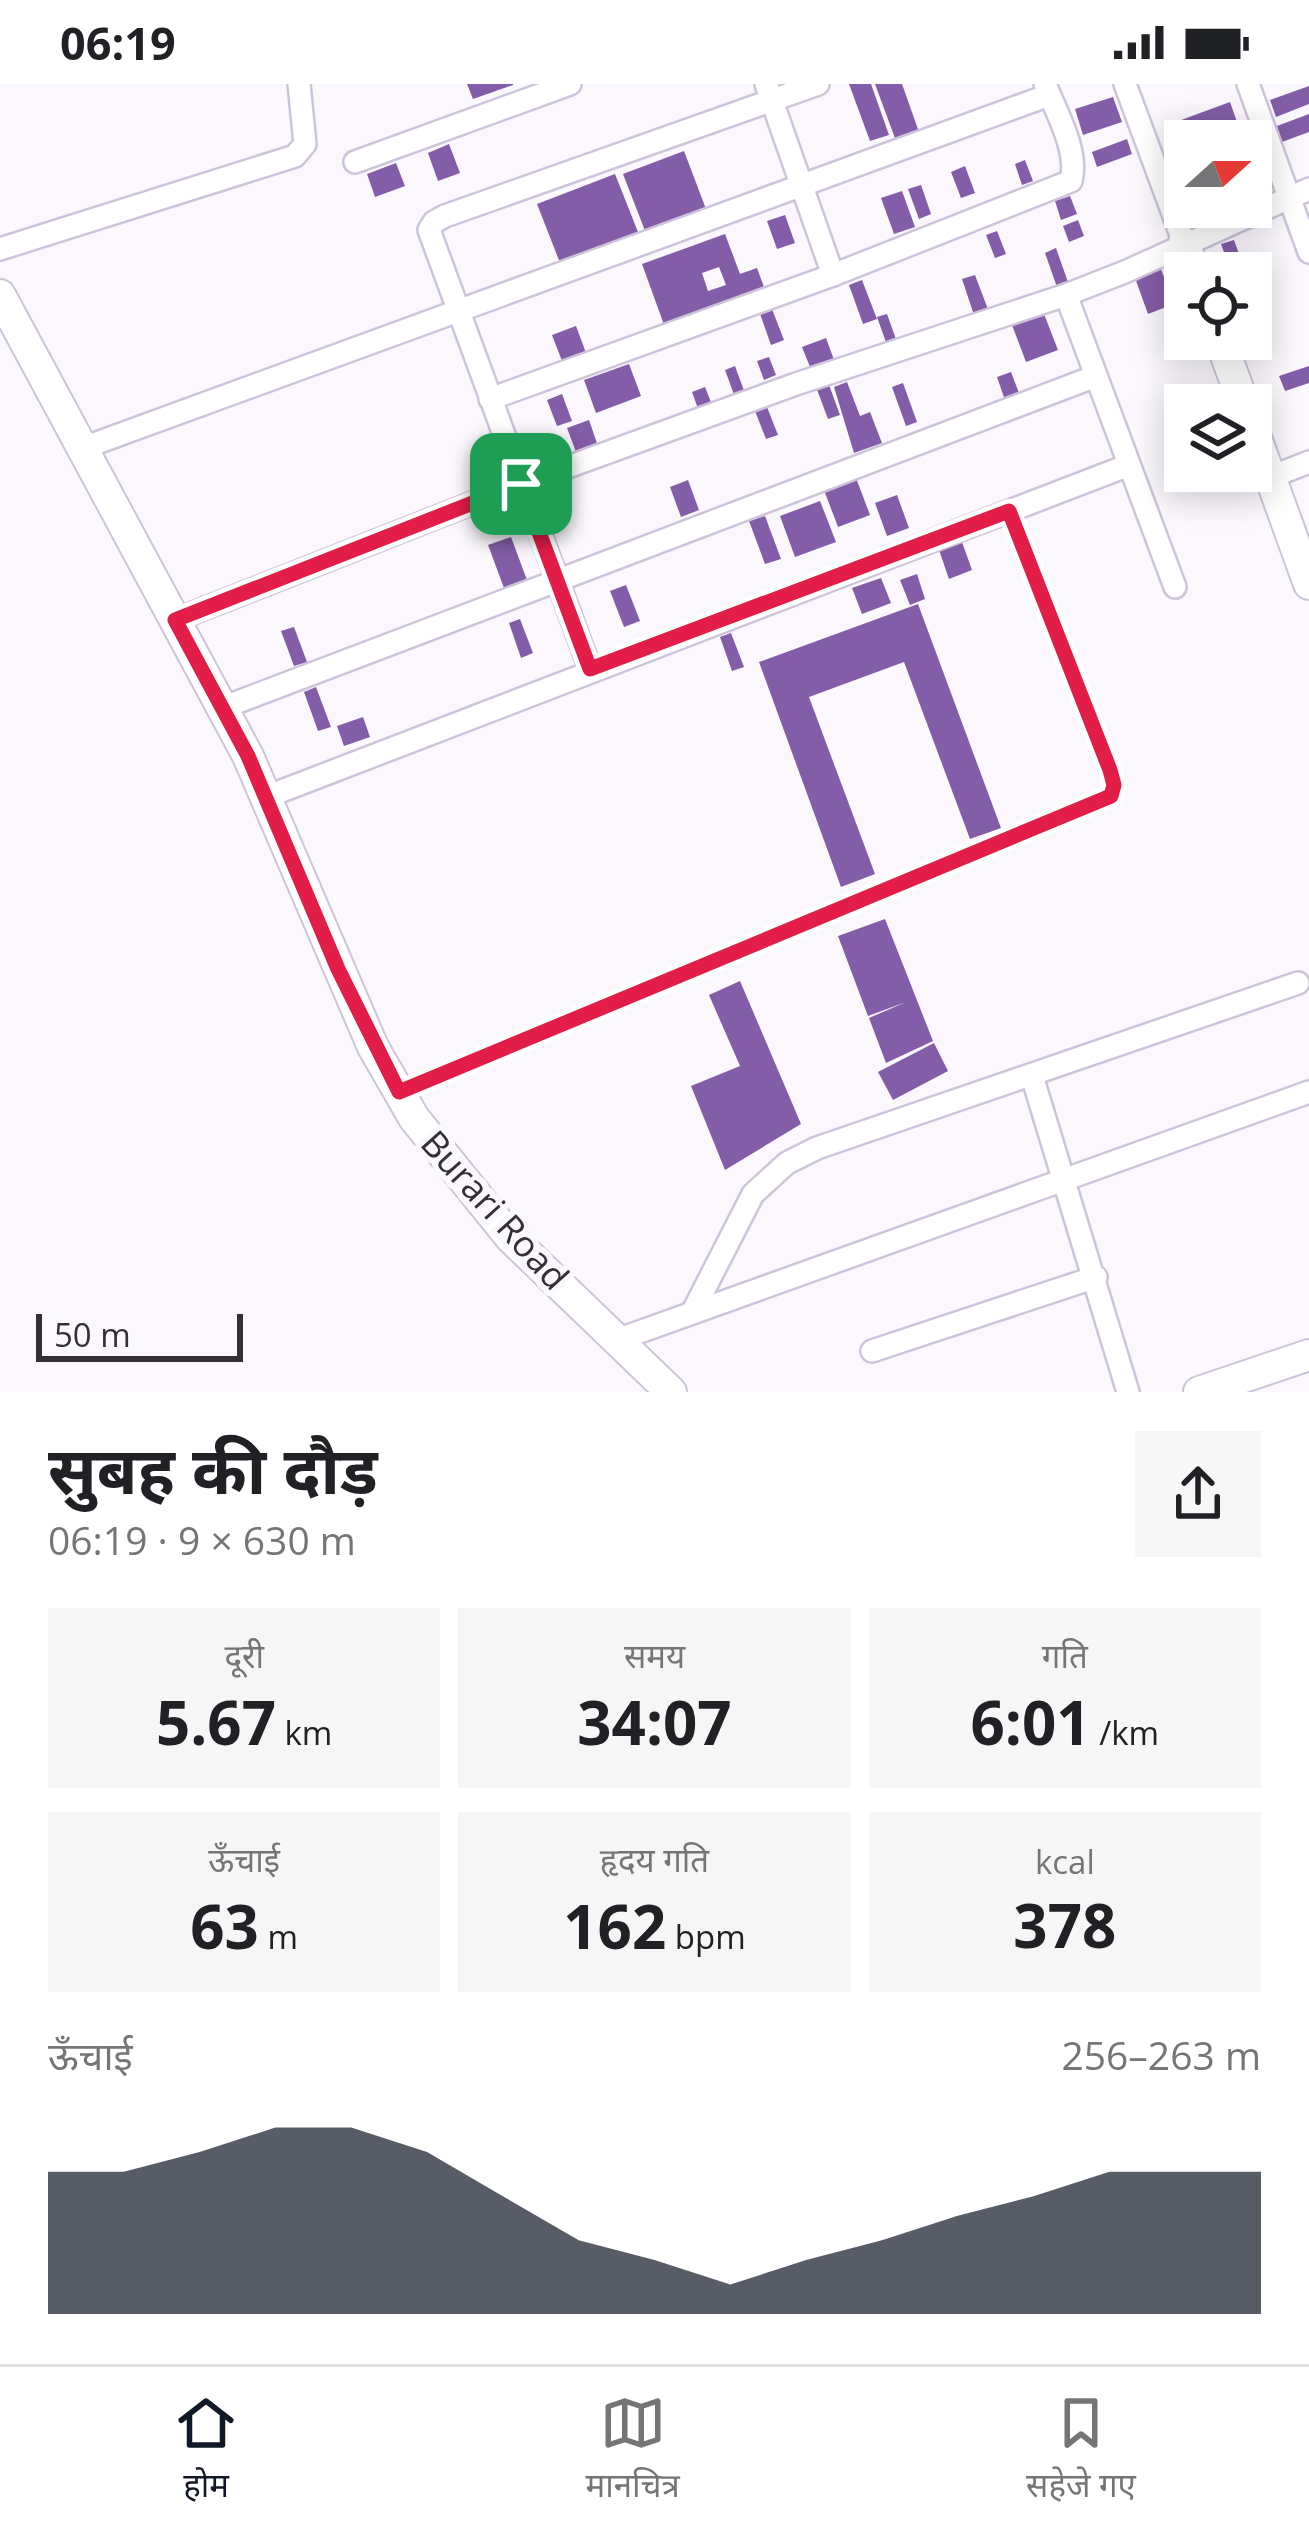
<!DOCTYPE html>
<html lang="hi">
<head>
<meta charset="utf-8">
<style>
  body { margin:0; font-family:"Open Sans","Noto Sans Devanagari",sans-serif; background:#f6f6f6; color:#202124; height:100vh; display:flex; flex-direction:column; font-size:45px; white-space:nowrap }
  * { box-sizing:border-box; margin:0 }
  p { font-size:39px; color:#757577 }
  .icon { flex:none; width:66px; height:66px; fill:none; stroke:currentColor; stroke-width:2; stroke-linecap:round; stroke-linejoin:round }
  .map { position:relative; height:1308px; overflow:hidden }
  .sheet { display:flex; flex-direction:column; background:#fff; flex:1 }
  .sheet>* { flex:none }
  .needle { width:78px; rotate:69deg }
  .controls { position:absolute; left:1164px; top:36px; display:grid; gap:24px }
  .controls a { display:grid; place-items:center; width:108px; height:108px; border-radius:0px; background:#fff; box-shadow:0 6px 30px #0003; font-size:60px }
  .scale { position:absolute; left:36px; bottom:30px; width:207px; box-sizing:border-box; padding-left:12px; border:6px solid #332f37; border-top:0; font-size:33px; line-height:42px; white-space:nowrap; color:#332f37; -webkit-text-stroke:9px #faf8fd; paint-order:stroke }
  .pin { position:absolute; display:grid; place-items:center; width:102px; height:102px; color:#fff; margin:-51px; border-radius:24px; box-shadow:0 6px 18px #0006 }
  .round { display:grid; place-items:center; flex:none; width:126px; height:126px; border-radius:0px; background:#f6f6f6 }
  .summary { display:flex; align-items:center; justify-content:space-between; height:204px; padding:0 48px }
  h1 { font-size:66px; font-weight:700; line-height:90px }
  .figures { display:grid; grid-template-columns:repeat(3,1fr); gap:18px; height:204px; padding:12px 48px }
  .figures div { display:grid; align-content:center; border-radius:0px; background:#f6f6f6; text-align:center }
  .figures b { font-size:60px; font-weight:700 }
  .figures small { font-size:33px; font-weight:400 }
  .figures p { font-size:33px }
  .chart { height:336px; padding:24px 48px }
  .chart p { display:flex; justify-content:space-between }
  .chart svg { width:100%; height:216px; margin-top:12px; fill:#111827; opacity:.7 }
  .status { display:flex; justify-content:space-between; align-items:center; height:84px; padding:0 60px; background:#fff; direction:ltr }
  .status svg { height:33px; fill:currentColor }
  .dock { display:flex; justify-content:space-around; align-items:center; height:168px; border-top:3px solid #e0e0e0; background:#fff; font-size:33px; color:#757577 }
  .dock a { display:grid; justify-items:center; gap:6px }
  .dock .on { color:#111827 }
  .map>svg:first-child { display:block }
  .building { fill:#835da7; fill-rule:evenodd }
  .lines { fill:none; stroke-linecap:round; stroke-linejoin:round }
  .lane-casing { stroke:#cec4da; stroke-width:15 }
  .street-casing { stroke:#cec4da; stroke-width:26 }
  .secondary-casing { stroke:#cec4da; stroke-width:34 }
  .lane { stroke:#fff; stroke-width:10 }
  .street { stroke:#fff; stroke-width:21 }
  .secondary { stroke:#fff; stroke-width:30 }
  .route-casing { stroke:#fff; stroke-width:24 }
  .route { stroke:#e11d48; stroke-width:15 }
  .labels { text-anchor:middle; stroke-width:12; stroke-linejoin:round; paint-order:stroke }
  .street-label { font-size:36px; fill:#332f37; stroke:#faf8fd }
</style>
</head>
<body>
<div class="status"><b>06:19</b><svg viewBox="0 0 49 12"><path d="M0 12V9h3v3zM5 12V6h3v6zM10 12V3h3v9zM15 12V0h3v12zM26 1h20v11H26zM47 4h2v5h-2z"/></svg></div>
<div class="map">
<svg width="1309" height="1308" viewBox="0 0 1309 1308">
  <rect width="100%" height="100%" fill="#faf8fd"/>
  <!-- building -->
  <g class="building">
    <polygon points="467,0 513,0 513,1 473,15"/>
    <polygon points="849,0 871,0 889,51 870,57"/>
    <polygon points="875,0 902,0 919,48 896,57"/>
    <polygon points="1309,2 1309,20 1276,33 1270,16"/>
    <polygon points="1113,13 1122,38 1083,51 1075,25"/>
    <polygon points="1230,18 1237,38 1181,59 1173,39"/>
    <polygon points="1309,30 1309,48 1282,58 1277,42"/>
    <polygon points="1127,55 1132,70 1097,83 1092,68"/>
    <polygon points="449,60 460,89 438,97 428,69"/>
    <polygon points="684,67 709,133 649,157 623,90"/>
    <polygon points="1025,76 1033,97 1022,101 1015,80"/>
    <polygon points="396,79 405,102 375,113 367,90"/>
    <polygon points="965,82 975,109 961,114 951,88"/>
    <polygon points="615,90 640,153 562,184 537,120"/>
    <polygon points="921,101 931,130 919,135 908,105"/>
    <polygon points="902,107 915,143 894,150 881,114"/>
    <polygon points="1070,112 1077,130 1061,136 1055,117"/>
    <polygon points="785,131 795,159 777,165 767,137"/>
    <polygon points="1078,136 1084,152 1069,158 1063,142"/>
    <polygon points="997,147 1006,170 995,174 986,151"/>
    <path d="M725,150L740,190L757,184L764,203L747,209L750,218L667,249L642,180ZM719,183L726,201L708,207L702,189Z"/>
    <polygon points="1234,156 1246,189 1232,189 1221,160"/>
    <polygon points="1056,164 1069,201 1058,206 1045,169"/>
    <polygon points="1161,185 1174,220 1148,230 1135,194"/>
    <polygon points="975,191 989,228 975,234 962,195"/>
    <polygon points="862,196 877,235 863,240 849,201"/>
    <polygon points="770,220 784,256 771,261 758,224"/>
    <polygon points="887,230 897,258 887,261 877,233"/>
    <polygon points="1044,230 1058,266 1026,278 1012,241"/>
    <polygon points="576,242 586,269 562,277 552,251"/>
    <polygon points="826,254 837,284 814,293 802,263"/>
    <polygon points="769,273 776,291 764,296 757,277"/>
    <polygon points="629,280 641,312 596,329 584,296"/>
    <polygon points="735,282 746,312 736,316 725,286"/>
    <polygon points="1309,282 1309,299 1285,307 1279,292"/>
    <polygon points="1011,288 1022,317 1007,322 997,293"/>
    <polygon points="828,298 840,331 828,335 816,303"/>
    <polygon points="847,298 860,332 870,328 882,359 854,369 834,303"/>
    <polygon points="903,299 917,338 906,342 892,303"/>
    <polygon points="705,303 715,328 701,333 692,308"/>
    <polygon points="562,310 572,337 557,342 547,316"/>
    <polygon points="767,323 778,351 766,355 755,327"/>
    <polygon points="589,336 600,368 579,376 567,344"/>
    <polygon points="562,353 571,378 557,384 547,358"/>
    <polygon points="856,394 870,431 838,443 824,406"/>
    <polygon points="688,396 699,426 681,433 670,403"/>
    <polygon points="897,411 909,444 887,452 875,419"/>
    <polygon points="820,417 836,458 795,473 780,432"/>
    <polygon points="765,432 781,475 765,480 749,437"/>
    <polygon points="511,453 527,496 504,504 488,461"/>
    <polygon points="962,458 972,486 949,495 939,466"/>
    <polygon points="917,490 925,515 910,521 900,496"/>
    <polygon points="881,494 891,519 862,530 852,504"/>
    <polygon points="626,501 640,537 624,543 610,507"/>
    <polygon points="918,520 1001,744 970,755 904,578 809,613 875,790 841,803 759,578"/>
    <polygon points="520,535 533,569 521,574 509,539"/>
    <polygon points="294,543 307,578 294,582 281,547"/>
    <polygon points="731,549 744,583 732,587 720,553"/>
    <polygon points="316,603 331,643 318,647 304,608"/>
    <polygon points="363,633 370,653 344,662 337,642"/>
    <polygon points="885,835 933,957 886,979 869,934 906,918 868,932 838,852"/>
    <polygon points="740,897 801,1040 725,1086 691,1002 740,982 709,911"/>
    <polygon points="934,959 948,987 893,1016 878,988"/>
  </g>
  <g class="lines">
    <defs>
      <polyline id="lane" points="402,1006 1111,712 1114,701 1110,686 1009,427"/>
      <g id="street">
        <polyline points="766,0 833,191"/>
        <polyline points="1125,0 1184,159"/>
        <polyline points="1248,0 1309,168"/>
        <polyline points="355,78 570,0"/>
        <polyline points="0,165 295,72 305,60 299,0"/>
        <polyline points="1066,211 1175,503"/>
        <path d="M490,315L833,191L1071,97C1079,67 1056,28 1045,0"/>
        <polyline points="83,364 1049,11"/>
        <polyline points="1271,393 1309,378"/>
        <polyline points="175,536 521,400 796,300 1066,211 1127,187 1309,105"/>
        <polyline points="590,585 429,146 434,138 445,132 818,0"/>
        <polyline points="222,624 1096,292"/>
        <polyline points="266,713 1129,381"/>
        <polyline points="1032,992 1128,1308"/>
        <polyline points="692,1229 753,1110 787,1079 817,1064 1298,899"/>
        <polyline points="617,1256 1309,1008"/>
        <polyline points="872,1267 1096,1193"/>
      </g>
      <g id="secondary">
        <polyline points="1184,159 1195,189"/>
        <polyline points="0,211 248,672 373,963 414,1034 511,1154 671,1308"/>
        <polyline points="1220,255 1244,321"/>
        <polyline points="1251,340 1309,500"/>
        <polyline points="1199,1308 1309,1271"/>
      </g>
    </defs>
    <!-- lane casing -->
    <use href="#lane" class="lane-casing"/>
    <!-- street casing -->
    <use href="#street" class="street-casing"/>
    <!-- secondary casing -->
    <use href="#secondary" class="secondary-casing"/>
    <!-- lane -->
    <use href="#lane" class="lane"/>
    <!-- street -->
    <use href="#street" class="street"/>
    <!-- secondary -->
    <use href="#secondary" class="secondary"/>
  </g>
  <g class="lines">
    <defs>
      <polygon id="route" points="521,400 590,585 1009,427 1110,686 1114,701 1111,712 399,1008 338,885 248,672 175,536"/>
    </defs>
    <!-- route casing -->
    <use href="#route" class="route-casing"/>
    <!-- route -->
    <use href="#route" class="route"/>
  </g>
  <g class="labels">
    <!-- street labels -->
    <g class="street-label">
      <text transform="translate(495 1126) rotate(48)" y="13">Burari Road</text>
    </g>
  </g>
</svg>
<div class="controls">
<a><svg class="needle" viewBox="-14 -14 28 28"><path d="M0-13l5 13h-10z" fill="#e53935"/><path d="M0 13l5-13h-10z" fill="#757577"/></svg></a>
<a><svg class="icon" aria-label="locate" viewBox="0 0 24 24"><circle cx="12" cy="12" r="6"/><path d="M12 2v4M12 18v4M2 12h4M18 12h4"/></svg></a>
<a><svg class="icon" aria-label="layers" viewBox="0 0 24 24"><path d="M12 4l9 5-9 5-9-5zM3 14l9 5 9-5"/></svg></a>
</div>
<div class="scale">50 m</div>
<div class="pin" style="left:521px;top:400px;background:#1e9e55"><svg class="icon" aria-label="arrive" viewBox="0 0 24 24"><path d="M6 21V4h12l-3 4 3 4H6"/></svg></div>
</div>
<section class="sheet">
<div class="summary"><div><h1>सुबह की दौड़</h1><p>06:19 · 9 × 630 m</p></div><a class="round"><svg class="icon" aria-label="share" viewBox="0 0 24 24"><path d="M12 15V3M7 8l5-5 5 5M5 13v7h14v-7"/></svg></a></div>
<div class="figures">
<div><p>दूरी</p><b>5.67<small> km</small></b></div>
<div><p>समय</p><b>34:07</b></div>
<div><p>गति</p><b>6:01<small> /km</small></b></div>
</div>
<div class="figures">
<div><p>ऊँचाई</p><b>63<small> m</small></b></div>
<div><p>हृदय गति</p><b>162<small> bpm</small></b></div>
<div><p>kcal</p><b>378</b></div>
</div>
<div class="chart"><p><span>ऊँचाई</span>256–263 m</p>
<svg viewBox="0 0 160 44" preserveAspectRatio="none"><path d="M0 44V15L10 15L20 11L30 6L40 6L50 11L60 20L70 29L80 33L90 38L100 33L110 29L120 24L130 20L140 15L150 15L160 15V44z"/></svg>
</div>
</section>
<nav class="dock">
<a class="on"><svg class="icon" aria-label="home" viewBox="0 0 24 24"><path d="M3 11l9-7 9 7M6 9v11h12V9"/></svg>होम</a>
<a><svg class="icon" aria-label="map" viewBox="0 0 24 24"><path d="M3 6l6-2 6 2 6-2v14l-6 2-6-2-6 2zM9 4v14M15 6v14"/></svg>मानचित्र</a>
<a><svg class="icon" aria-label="saved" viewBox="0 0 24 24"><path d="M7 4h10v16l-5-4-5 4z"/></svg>सहेजे गए</a>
</nav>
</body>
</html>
